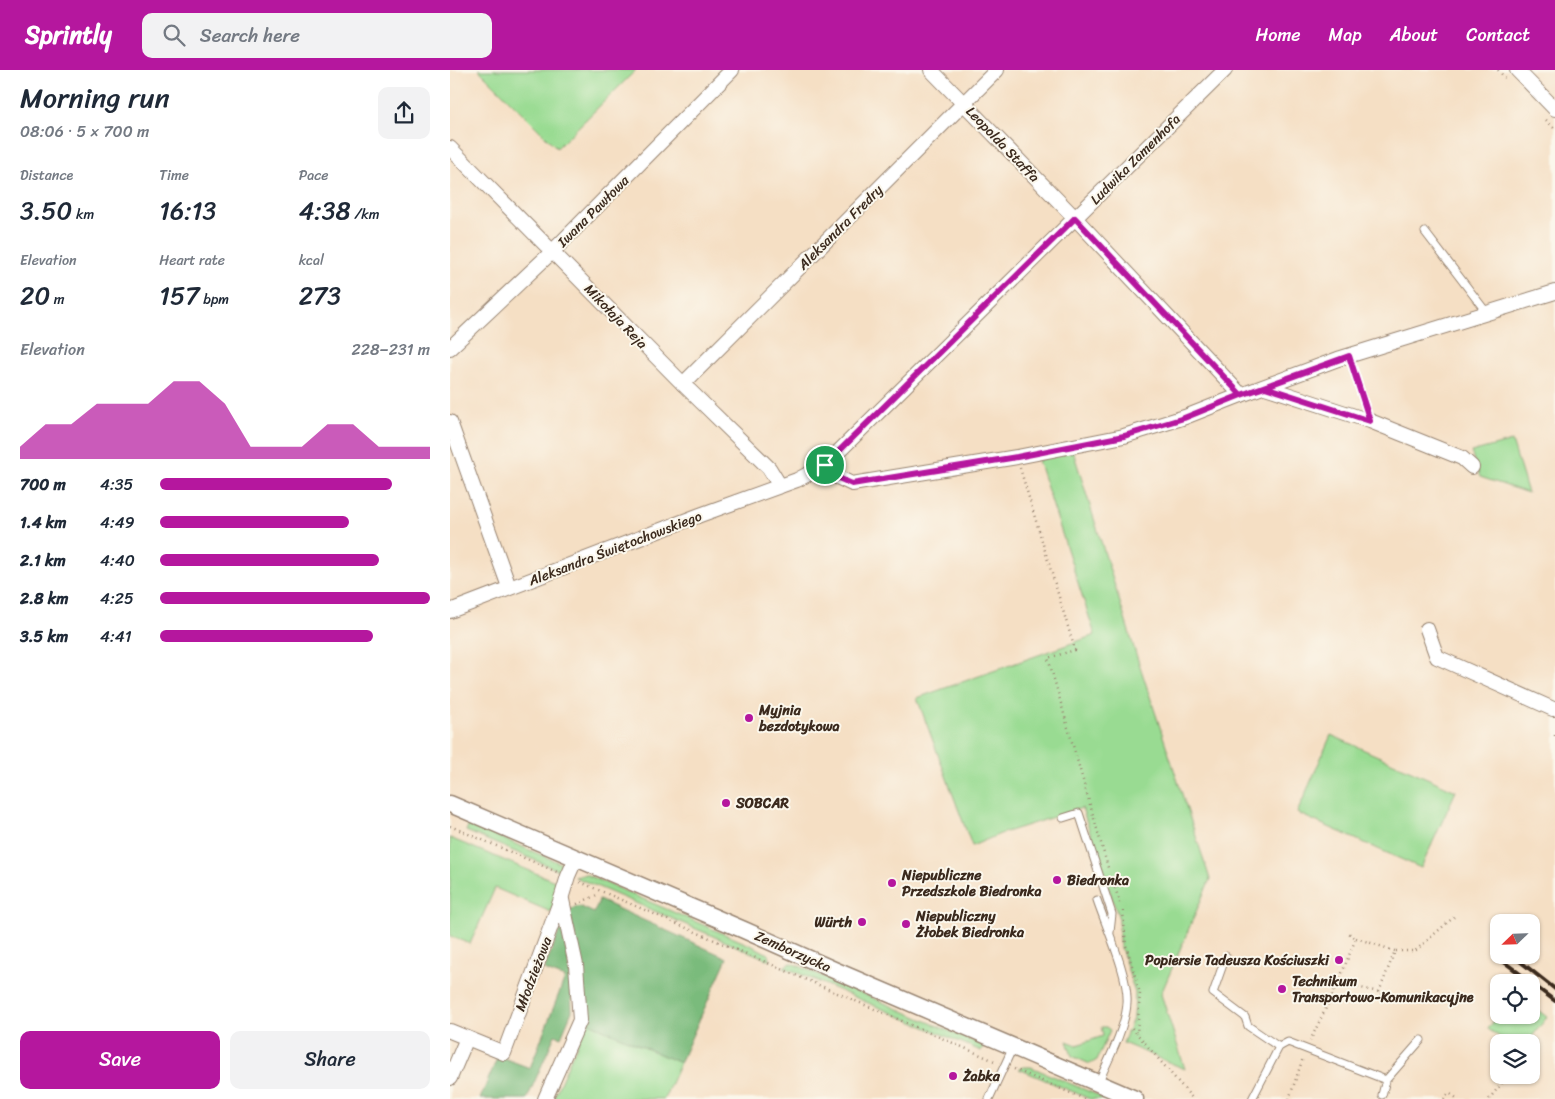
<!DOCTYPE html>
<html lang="en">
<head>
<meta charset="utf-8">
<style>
  body { margin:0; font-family:Sriracha,sans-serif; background:#f2f2f3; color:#1f2937; height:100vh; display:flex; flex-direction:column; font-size:19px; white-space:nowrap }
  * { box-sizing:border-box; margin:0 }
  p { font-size:16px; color:#747a83 }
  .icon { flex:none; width:28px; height:28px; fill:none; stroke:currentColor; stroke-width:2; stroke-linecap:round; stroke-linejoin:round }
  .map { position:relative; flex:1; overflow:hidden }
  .panel { display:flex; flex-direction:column; background:#fff; width:450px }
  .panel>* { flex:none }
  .needle { width:32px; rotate:247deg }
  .fabs { position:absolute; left:1040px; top:844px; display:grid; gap:10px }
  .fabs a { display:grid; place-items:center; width:50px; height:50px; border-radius:10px; background:#fff; box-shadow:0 1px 4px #0004; font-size:25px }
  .pin { position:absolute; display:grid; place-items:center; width:42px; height:42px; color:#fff; margin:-21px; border:2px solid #fff; border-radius:50%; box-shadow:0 1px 5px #0007 }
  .round { display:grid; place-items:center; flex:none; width:52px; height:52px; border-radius:10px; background:#f2f2f3 }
  .head { display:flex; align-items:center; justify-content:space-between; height:85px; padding:0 20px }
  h1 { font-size:28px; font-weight:600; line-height:38px }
  .figures { display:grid; grid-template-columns:repeat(3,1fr); gap:8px; height:85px; padding:5px 20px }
  .figures div { display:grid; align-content:center }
  .figures b { font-size:25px; font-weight:600 }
  .figures small { font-size:14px; font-weight:400 }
  .figures p { font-size:14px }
  .chart { height:140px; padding:10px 20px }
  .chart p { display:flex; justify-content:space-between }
  .chart svg { width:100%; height:90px; margin-top:5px; fill:#b5179e; opacity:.7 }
  .cta { display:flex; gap:10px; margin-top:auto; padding:10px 20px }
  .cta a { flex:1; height:58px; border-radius:10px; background:#b5179e; color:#fff; font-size:20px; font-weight:600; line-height:58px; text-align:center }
  .cta a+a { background:#f2f2f3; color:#1f2937 }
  ul { padding:0 20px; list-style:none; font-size:16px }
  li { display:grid; grid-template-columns:80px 60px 1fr; align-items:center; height:38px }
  li i { height:12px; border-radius:6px; background:#b5179e }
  header { display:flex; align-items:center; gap:30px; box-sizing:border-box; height:70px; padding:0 25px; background:#b5179e; color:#fff }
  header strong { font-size:24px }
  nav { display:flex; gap:28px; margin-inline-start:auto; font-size:18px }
  .search { width:350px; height:45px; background:#f2f2f3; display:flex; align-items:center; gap:12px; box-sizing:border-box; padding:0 18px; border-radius:10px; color:#747a83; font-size:19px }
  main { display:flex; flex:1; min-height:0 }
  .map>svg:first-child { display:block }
  .green { fill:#99db92; stroke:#6a8258 }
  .forest { fill:#7abb7c; stroke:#5a724d }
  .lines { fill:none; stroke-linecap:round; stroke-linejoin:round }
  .service-casing { stroke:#988471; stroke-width:9 }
  .minor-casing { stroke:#988471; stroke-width:16 }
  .tertiary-casing { stroke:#988471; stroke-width:19 }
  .path { stroke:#988471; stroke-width:2.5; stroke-dasharray:1 4; stroke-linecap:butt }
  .service { stroke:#fff; stroke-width:7 }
  .minor { stroke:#fff; stroke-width:14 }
  .tertiary { stroke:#fff; stroke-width:16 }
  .rail { stroke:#3b2a1e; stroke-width:4 }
  .route-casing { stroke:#fff; stroke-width:10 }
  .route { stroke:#b5179e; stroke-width:6 }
  .poi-dot { fill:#b5179e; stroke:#fbf7ec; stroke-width:2 }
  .labels { text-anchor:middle; stroke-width:4; stroke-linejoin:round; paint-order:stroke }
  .street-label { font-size:14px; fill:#3b2a1e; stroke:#fbf7ec }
  .poi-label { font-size:14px; font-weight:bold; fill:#3b2a1e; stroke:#fbf7ec; text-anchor:start }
</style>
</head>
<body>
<header>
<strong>Sprintly</strong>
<div class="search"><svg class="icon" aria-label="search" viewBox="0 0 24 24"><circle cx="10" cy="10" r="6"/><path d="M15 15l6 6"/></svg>Search here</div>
<nav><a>Home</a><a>Map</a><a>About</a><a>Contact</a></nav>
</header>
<main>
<section class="panel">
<div class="head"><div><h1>Morning run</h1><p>08:06 · 5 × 700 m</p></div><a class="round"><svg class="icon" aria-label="share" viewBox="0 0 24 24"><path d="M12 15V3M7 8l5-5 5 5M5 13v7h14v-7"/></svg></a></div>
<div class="figures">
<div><p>Distance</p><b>3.50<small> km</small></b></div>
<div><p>Time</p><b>16:13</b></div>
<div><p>Pace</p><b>4:38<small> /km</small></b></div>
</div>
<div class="figures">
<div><p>Elevation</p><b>20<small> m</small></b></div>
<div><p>Heart rate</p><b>157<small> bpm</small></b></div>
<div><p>kcal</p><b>273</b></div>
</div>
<div class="chart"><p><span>Elevation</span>228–231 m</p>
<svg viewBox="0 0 160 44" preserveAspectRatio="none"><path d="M0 44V38L10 27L20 27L30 17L40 17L50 17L60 6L70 6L80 17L90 38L100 38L110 38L120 27L130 27L140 38L150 38L160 38V44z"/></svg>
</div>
<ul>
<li><b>700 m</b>4:35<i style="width:86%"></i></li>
<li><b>1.4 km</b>4:49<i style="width:70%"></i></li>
<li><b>2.1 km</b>4:40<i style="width:81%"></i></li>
<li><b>2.8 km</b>4:25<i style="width:100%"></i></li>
<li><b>3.5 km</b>4:41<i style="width:79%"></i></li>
</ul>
<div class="cta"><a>Save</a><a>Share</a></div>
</section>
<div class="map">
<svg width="1105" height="1029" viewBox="0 0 1105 1029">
  <rect width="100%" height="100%" fill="#fbf7ec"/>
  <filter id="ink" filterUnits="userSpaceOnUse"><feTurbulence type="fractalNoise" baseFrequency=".02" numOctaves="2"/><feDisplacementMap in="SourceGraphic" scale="10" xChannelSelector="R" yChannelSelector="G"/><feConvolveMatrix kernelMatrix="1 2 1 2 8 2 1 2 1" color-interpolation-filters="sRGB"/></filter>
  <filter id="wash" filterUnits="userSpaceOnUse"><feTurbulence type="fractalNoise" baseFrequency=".0096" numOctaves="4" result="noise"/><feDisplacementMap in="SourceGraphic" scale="20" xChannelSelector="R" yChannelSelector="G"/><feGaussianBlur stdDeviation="1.12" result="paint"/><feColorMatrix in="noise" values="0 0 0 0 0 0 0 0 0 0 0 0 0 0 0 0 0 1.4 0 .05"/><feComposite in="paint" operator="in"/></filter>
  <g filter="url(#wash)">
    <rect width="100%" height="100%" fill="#f5dfc4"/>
    <!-- green -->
    <g class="green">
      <polygon points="29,0 186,0 107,78"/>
      <polygon points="1062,371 1078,423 1030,407 1021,382"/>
      <polygon points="623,381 685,581 760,809 711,924 735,999 673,973 684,946 685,923 669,871 669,849 632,738 550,764 522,776 467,628 645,565 588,390"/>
      <polygon points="881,665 1006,721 971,798 847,743"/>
      <polygon points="19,754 112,794 115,798 115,803 16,761"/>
      <polygon points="0,768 112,814 101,842 45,818 20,874 0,866"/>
      <polygon points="135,804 307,878 318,884 321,891 125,807"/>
      <polygon points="342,893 534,976 531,981 334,897 338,894"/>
      <polygon points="1081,935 1097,947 1078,972 1057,972 1038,959 1049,944 1081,945"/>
      <polygon points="137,952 230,993 214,1029 103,1029"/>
      <polygon points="651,957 656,957 660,960 647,990 640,994 622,986 617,971 627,975 653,966"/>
      <polygon points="573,997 581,997 657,1029 640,1029 569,999"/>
    </g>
    <!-- forest -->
    <g class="forest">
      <polygon points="149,830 277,888 230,993 137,952 132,895 119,840 129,836 144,843"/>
      <polygon points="111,857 120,899 122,941 111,967 105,965 77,1029 30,1029 48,986 80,998 115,908 94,900"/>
    </g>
  </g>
  <g filter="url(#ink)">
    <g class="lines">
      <defs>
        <g id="service">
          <polyline points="975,162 1037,243"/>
          <polyline points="613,748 629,743 662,844 660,862"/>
          <path d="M647,830C656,857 679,906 677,933C676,956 658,991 648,1013"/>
          <polyline points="776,886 763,923 795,947 798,956 829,977"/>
          <polyline points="932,1025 936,1010 971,970"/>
          <polyline points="539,1029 563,977"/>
          <polyline points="802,1029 829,977 838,972 936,1010"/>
        </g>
        <g id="minor">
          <polyline points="481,0 625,148 791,325"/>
          <polyline points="1067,0 1105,39"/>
          <polyline points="0,78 233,314 319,398 330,416"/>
          <polyline points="0,278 103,181 282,0"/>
          <polyline points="233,314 547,0"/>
          <polyline points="815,317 920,351 1012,388 1022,397"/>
          <polyline points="0,352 59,517"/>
          <polyline points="375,395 385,406 402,414 567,387 674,366 735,347 791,325 888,289 1105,222"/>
          <polyline points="0,541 250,445 347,410 375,395 775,0"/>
          <polyline points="977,559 987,587 1103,639"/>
          <polyline points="0,961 54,983 111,829 118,806 126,788"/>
          <polyline points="0,1008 17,968"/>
          <polyline points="95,1029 130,950 126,895 112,830"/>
        </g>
        <polyline id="tertiary" points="0,734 294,860 384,900 685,1029"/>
      </defs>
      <!-- service casing -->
      <use href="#service" class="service-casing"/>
      <!-- minor casing -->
      <use href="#minor" class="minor-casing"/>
      <!-- tertiary casing -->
      <use href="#tertiary" class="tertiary-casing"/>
      <!-- path -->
      <g class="path">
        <polyline points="1048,0 1055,8"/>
        <polyline points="1096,50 1105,59"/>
        <polyline points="903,297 915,335"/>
        <polyline points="570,398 625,580 598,588 659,801"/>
        <polyline points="1105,665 1105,666"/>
        <polyline points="0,756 107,802"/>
        <polyline points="130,812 547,992"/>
        <polyline points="665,818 671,836"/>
        <polyline points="127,834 149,824"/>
        <polyline points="673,841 676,875 690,923 687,964"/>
        <polyline points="906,868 945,881"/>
        <polyline points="888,913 929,922 940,932"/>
        <polyline points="929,922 945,881 965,881 1004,847"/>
        <polyline points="682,958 743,1029"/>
        <polyline points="860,971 888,913 906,868 897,862"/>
        <polyline points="564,999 635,1029"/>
        <polyline points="839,1029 853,988"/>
        <polyline points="994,1029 999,1023 1008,1029"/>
        <polyline points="1039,1029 1056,1008"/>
      </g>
      <!-- service -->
      <use href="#service" class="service"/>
      <!-- minor -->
      <use href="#minor" class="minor"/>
      <!-- tertiary -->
      <use href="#tertiary" class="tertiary"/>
      <!-- rail -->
      <g class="rail">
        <polyline points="1062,885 1105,919"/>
        <polyline points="1050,889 1081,912"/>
        <polyline points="1081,913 1105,931"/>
      </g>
    </g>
  </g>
  <g class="lines" filter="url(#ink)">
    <defs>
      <polyline id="route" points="375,395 384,406 402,414 567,387 674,366 734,348 791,325 899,286 920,351 815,317 791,325 625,148 375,395"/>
    </defs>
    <!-- route casing -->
    <use href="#route" class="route-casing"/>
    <!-- route -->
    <use href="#route" class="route"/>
  </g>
  <!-- markers -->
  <g class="poi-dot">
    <circle cx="299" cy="648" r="5"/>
    <circle cx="276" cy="733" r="5"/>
    <circle cx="607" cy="810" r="5"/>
    <circle cx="442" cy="813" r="5"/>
    <circle cx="412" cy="852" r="5"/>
    <circle cx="456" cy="854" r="5"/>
    <circle cx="889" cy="890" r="5"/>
    <circle cx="832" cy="919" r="5"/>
    <circle cx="503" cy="1006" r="5"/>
  </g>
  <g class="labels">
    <!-- street labels -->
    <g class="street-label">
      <text transform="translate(553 74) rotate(46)" y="5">Leopolda Staffa</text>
      <text transform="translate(685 89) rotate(-45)" y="5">Ludwika Zamenhofa</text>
      <text transform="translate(143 141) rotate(-45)" y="5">Iwana Pawłowa</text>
      <text transform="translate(390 157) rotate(-45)" y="5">Aleksandra Fredry</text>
      <text transform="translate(166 246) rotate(46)" y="5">Mikołaja Reja</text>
      <text transform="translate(165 478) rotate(-21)" y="5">Aleksandra Świętochowskiego</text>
      <text transform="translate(343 881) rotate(24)" y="5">Zemborzycka</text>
      <text transform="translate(83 904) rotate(-69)" y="5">Młodzieżowa</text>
    </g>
    <!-- poi labels -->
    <g class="poi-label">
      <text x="309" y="645">Myjnia<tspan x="309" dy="16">bezdotykowa</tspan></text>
      <text x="286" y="738">SOBCAR</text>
      <text x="452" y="810">Niepubliczne<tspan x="452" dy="16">Przedszkole Biedronka</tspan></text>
      <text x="617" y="815">Biedronka</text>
      <text x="466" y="851">Niepubliczny<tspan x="466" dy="16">Żłobek Biedronka</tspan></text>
      <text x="402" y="857" text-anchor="end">Würth</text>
      <text x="879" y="895" text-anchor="end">Popiersie Tadeusza Kościuszki</text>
      <text x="842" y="916">Technikum<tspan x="842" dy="16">Transportowo-Komunikacyjne</tspan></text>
      <text x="513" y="1011">Żabka</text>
    </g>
  </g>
</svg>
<div class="fabs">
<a><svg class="needle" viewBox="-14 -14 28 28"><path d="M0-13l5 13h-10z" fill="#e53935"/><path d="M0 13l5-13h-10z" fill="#747a83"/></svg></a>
<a><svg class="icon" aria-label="locate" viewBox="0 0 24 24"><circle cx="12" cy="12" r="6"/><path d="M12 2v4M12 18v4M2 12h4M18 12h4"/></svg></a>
<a><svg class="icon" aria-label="layers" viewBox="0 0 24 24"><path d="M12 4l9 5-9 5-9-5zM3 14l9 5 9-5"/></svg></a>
</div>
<div class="pin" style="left:375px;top:395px;background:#1e9e55"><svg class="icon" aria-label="arrive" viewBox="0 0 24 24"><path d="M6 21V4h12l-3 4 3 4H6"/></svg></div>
</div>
</main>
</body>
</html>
